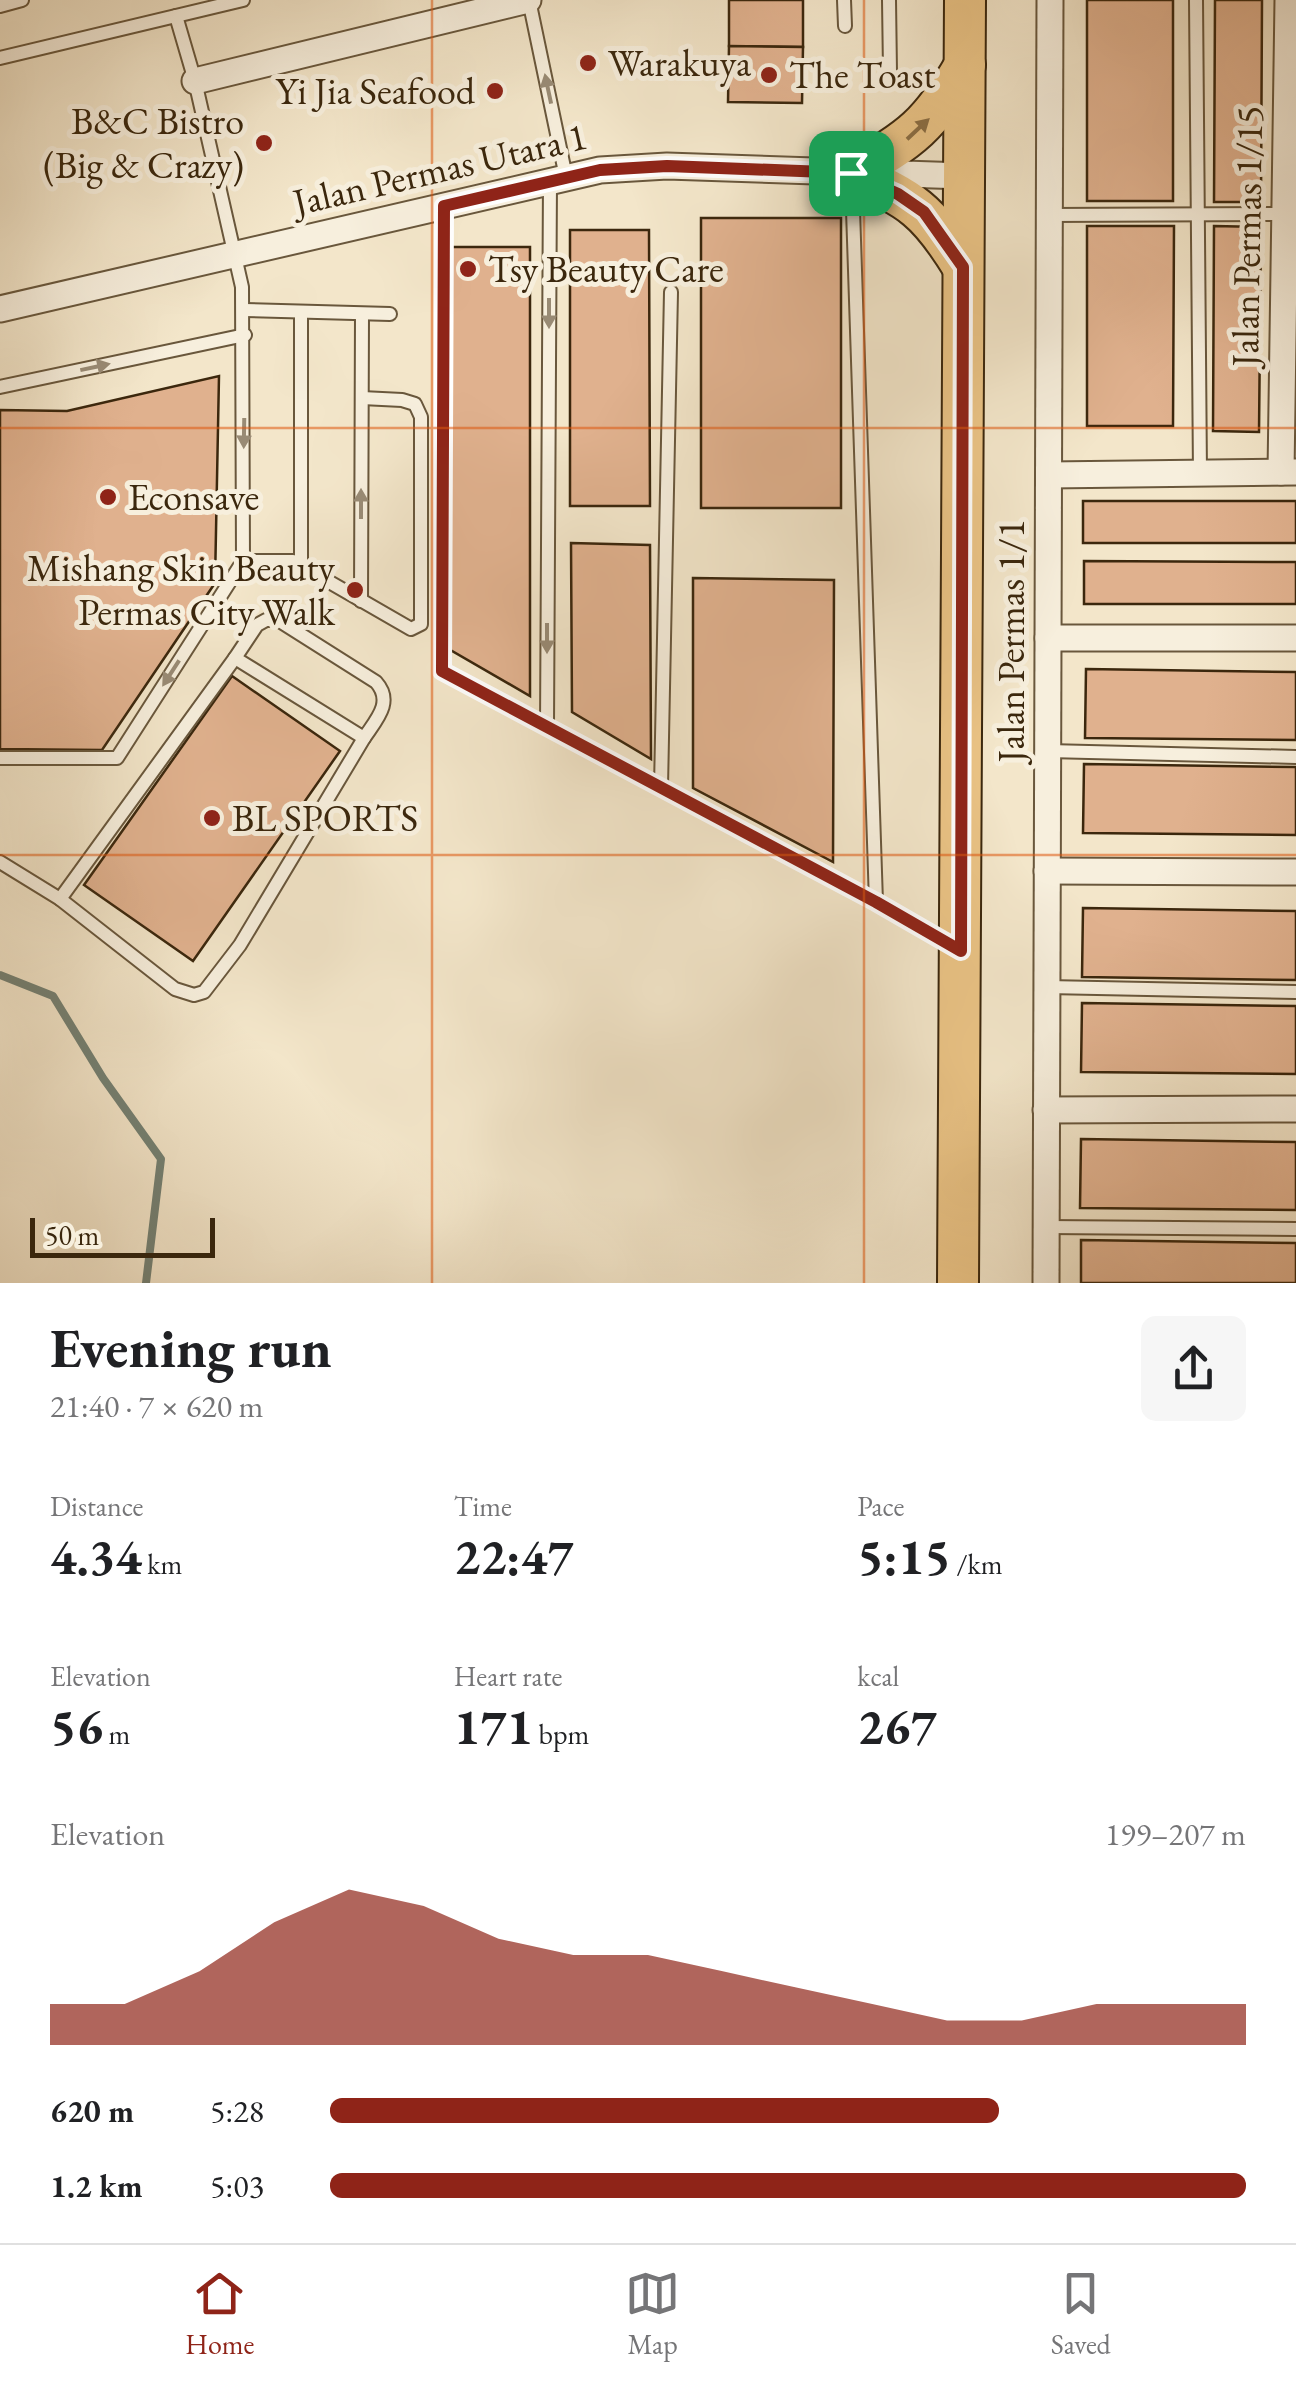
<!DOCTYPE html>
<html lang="en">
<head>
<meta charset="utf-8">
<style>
  body { margin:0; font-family:"EB Garamond",serif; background:#f6f6f6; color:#202124; height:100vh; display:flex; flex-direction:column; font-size:38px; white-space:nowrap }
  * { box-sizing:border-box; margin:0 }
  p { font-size:32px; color:#757577 }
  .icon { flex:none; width:55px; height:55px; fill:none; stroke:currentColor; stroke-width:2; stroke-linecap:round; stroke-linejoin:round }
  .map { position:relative; height:1283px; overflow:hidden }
  .drawer { display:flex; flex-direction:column; background:#fff; flex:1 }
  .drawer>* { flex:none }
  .scale { position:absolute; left:30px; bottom:25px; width:185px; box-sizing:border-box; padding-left:10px; border:5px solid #3b270d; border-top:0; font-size:28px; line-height:35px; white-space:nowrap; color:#3b270d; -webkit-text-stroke:8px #f7efdd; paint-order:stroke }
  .pin { position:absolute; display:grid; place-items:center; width:85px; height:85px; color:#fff; margin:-42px; border-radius:20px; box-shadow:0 5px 15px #0006 }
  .round { display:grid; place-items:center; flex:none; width:105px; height:105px; border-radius:15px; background:#f6f6f6 }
  .headline { display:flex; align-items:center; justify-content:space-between; height:170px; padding:0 50px }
  h1 { font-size:55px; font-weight:700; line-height:75px }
  .figures { display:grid; grid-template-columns:repeat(3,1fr); gap:15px; height:170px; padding:10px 50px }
  .figures div { display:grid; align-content:center }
  .figures b { font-size:50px; font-weight:700 }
  .figures small { font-size:28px; font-weight:400 }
  .figures p { font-size:28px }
  .chart { height:280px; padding:20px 50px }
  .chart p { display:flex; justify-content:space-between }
  .chart svg { width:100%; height:180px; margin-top:10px; fill:#8f2418; opacity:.7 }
  ul { padding:0 50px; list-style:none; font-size:32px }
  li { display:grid; grid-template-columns:160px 120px 1fr; align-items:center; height:75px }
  li i { height:25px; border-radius:12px; background:#8f2418 }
  .menu { display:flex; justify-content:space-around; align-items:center; height:140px; border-top:2px solid #e0e0e0; background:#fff; font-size:28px; color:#757577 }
  .menu a { display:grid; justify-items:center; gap:5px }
  .menu .current { color:#8f2418 }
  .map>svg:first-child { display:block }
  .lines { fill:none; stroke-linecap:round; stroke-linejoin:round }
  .stream { stroke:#758275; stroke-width:8 }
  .building { fill:#e0b18e; stroke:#3b270d; stroke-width:2.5 }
  .lane-casing { stroke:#69573c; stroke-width:16 }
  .street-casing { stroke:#69573c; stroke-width:29 }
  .primary-casing { stroke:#3b270d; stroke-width:44 }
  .lane { stroke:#f7efdd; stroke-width:12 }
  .street { stroke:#f7efdd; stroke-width:25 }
  .primary { stroke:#eac385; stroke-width:40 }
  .oneway { fill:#998b75 }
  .oneway2 { fill:#8a6d43 }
  .route-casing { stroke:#fff; stroke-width:20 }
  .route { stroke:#8f2418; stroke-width:12 }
  .grid { fill:none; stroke:#df560c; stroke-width:2.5; stroke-opacity:0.55 }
  .poi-dot { fill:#8f2418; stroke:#f7efdd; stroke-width:4 }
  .labels { text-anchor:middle; stroke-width:10; stroke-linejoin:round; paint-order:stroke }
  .poi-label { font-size:38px; fill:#3b270d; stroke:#f7efdd; text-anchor:start }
  .street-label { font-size:38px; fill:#3b270d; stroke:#f7efdd }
</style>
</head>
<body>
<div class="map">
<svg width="1296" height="1283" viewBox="0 0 1296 1283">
  <rect width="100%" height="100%" fill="#f3e6ca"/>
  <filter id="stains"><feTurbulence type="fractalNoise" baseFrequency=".002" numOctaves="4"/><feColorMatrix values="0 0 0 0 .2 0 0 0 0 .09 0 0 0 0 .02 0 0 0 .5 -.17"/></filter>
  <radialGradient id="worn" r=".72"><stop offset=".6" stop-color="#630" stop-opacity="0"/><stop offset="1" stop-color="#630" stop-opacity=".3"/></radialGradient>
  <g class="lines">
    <!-- stream -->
    <polyline class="stream" points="0,975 53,996 103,1078 161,1159 146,1283"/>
  </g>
  <!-- building -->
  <g class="building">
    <polygon points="729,0 803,0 803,47 729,46"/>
    <rect x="1087" y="0" width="86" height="201"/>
    <polygon points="1215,0 1262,0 1261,202 1214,202"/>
    <polygon points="729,46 803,47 802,103 728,102"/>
    <rect x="701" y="218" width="140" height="290"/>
    <polygon points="1087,226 1174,226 1173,426 1087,426"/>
    <polygon points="1214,226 1261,227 1259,432 1213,431"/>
    <polygon points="570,230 649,230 650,506 570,506"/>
    <polygon points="447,247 530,247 530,696 447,648"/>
    <polygon points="219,376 215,583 102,750 0,749 0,410 67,411"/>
    <rect x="1083" y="501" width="213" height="42"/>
    <polygon points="571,543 650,545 651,759 572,712"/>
    <polygon points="1084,561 1296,562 1296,604 1084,604"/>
    <polygon points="693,578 834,580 833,862 693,788"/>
    <polygon points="1086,669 1296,672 1296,740 1085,738"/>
    <polygon points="232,676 340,751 193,961 84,885"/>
    <polygon points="1084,764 1296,767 1296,835 1083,833"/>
    <polygon points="1083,908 1296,911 1296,980 1082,977"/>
    <polygon points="1082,1003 1296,1006 1296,1074 1081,1072"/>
    <polygon points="1081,1139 1296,1142 1296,1210 1080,1208"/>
    <polygon points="1081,1240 1296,1243 1296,1283 1081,1283"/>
  </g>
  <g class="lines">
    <defs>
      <g id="lane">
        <polyline points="529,0 566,177"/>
        <polyline points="844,0 845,26"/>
        <polyline points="889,0 890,71"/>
        <polyline points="1196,0 1200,473"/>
        <polyline points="0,6 22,0"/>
        <polyline points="0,58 243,0"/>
        <polyline points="852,180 876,902"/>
        <polyline points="444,206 443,671 876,902 955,947"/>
        <polyline points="1049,215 1285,214"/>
        <polyline points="244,310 390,314"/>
        <polyline points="0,387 245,335"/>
        <polyline points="243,561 293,561 411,629 421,624 421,417 415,404 402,400 362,398"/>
        <polyline points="301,566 301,312"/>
        <polyline points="361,601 362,314"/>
        <path d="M266,620H278L376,682C394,702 376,720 364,738L235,658L257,625Z"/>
        <polyline points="547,727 550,181"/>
        <polyline points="1048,751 1296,757"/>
        <polyline points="0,758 117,758 243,561 242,287 195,81 176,16"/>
        <polyline points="661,787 671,292"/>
        <polyline points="0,862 60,899 175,989 194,995 204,992 240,945 364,738"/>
        <polyline points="60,899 235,658"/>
        <polyline points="1047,987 1296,992"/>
        <polyline points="1046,1227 1296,1229"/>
      </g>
      <g id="street">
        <polyline points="195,81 528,0"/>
        <polyline points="0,309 600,170 667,166 964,176"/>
        <polyline points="1281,472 1288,0"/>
        <polyline points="1049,475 1296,472"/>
        <polyline points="1048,638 1296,638"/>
        <polyline points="1047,871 1296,872"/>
        <polyline points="1046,1110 1296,1109"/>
        <polyline points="1046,1283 1050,0"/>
      </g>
      <g id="primary">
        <path d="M851,173C911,140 931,124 965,65"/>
        <path d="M851,173C912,199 928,210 963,267"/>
        <polyline points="958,1283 965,0"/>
      </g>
    </defs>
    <!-- lane casing -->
    <use href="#lane" class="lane-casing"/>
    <!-- street casing -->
    <use href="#street" class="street-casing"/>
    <!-- primary casing -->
    <use href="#primary" class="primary-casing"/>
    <!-- lane -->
    <use href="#lane" class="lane"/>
    <!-- street -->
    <use href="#street" class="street"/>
    <!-- primary -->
    <use href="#primary" class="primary"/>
  </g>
  <!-- one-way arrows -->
  <defs><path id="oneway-solid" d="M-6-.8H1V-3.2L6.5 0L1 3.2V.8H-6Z" transform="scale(2.5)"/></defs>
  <g class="oneway">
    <use href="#oneway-solid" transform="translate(548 89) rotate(-102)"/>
    <use href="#oneway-solid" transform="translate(549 313) rotate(90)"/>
    <use href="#oneway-solid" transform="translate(95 367) rotate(-12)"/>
    <use href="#oneway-solid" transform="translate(244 433) rotate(91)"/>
    <use href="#oneway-solid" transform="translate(361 504) rotate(-90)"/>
    <use href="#oneway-solid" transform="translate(547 638) rotate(90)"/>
    <use href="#oneway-solid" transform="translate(171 673) rotate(123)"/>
  </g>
  <use class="oneway2" href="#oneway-solid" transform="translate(918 129) rotate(-43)"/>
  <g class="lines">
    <defs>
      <polygon id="route" points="667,166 851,173 898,194 924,212 963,267 961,951 876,902 442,671 444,206 600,170"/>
    </defs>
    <!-- route casing -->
    <use href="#route" class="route-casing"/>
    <!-- route -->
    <use href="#route" class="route"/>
  </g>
  <!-- grid -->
  <path class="grid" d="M432,0V1283M864,0V1283M0,428H1296M0,855H1296"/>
  <!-- markers -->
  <g class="poi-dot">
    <circle cx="588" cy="63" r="10"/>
    <circle cx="769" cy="75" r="10"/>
    <circle cx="495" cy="91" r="10"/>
    <circle cx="264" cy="143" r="10"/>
    <circle cx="468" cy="269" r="10"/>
    <circle cx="108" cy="497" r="10"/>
    <circle cx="355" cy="590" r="10"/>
    <circle cx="212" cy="818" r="10"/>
  </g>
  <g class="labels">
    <!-- poi labels -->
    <g class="poi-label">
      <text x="608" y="76">Warakuya</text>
      <text x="789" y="88">The Toast</text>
      <text x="475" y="104" text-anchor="end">Yi Jia Seafood</text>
      <text x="244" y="134" text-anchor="end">B&amp;C Bistro<tspan x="244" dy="44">(Big &amp; Crazy)</tspan></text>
      <text x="488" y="282">Tsy Beauty Care</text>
      <text x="128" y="510">Econsave</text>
      <text x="335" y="581" text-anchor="end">Mishang Skin Beauty<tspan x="335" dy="44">Permas City Walk</tspan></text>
      <text x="232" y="831">BL SPORTS</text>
    </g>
    <!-- street labels -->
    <g class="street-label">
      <text transform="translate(440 169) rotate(-13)" y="13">Jalan Permas Utara 1</text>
      <text transform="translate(1247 236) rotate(-89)" y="13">Jalan Permas 1/15</text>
      <text transform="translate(1011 641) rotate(-90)" y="13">Jalan Permas 1/1</text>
    </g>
  </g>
  <rect width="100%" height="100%" filter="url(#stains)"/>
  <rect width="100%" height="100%" fill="url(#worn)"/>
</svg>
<div class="scale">50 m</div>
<div class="pin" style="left:851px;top:173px;background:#1e9e55"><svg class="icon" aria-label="arrive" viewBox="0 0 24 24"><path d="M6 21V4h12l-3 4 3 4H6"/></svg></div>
</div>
<section class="drawer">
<div class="headline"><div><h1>Evening run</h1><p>21:40 · 7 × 620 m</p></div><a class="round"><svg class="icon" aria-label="share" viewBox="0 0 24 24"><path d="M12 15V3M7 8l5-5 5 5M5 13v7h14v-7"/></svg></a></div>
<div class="figures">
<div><p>Distance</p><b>4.34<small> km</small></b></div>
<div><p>Time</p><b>22:47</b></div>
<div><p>Pace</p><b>5:15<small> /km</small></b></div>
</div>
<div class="figures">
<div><p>Elevation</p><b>56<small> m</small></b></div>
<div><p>Heart rate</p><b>171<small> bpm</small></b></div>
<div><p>kcal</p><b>267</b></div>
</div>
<div class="chart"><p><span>Elevation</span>199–207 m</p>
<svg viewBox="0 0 160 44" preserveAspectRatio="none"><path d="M0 44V34L10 34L20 26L30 14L40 6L50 10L60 18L70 22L80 22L90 26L100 30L110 34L120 38L130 38L140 34L150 34L160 34V44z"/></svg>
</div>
<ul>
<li><b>620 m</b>5:28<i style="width:73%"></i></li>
<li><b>1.2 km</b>5:03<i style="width:100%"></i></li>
</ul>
</section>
<nav class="menu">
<a class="current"><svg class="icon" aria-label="home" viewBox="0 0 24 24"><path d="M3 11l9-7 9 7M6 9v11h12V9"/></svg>Home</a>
<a><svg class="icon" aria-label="map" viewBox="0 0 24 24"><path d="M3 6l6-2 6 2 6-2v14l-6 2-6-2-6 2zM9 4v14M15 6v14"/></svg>Map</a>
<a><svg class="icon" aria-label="saved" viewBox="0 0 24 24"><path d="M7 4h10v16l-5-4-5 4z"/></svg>Saved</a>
</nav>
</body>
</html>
